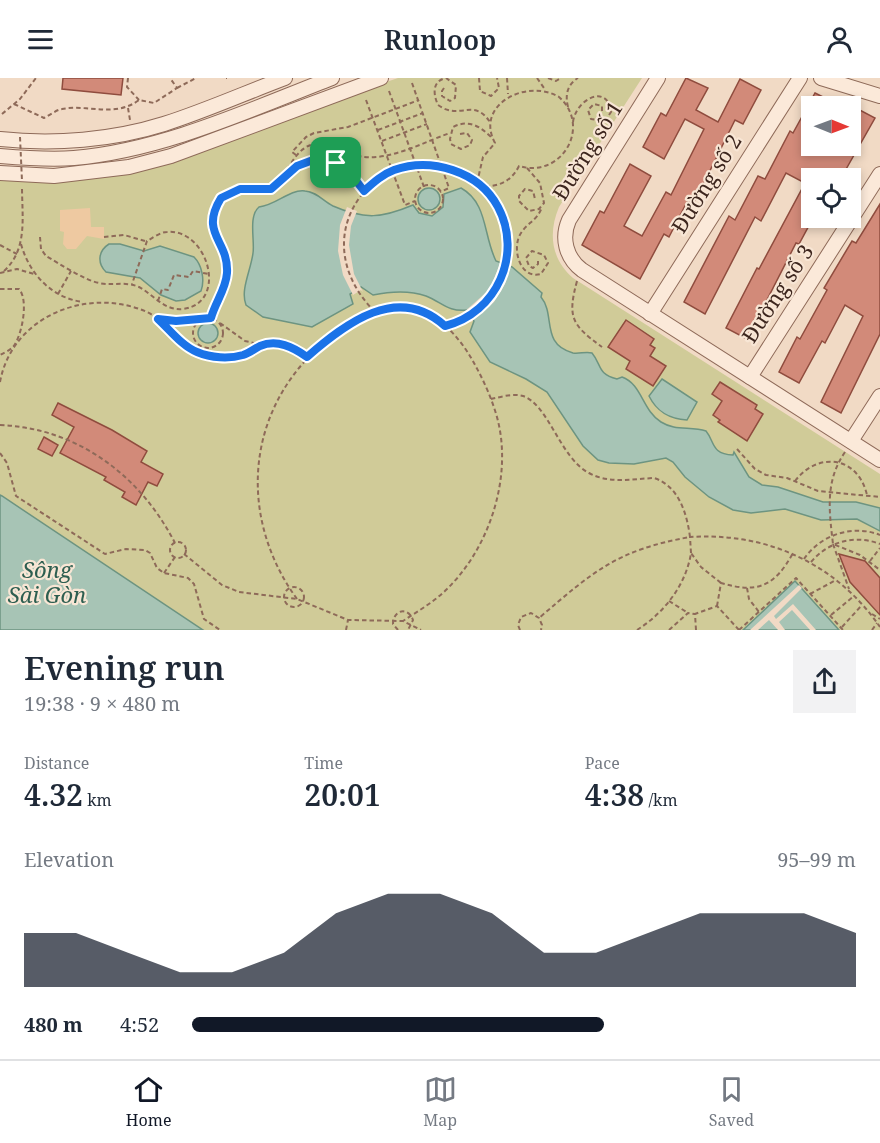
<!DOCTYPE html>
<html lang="en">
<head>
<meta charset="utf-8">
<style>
  body { margin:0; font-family:"Noto Serif",serif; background:#f2f2f3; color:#1f2937; height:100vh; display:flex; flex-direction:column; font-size:22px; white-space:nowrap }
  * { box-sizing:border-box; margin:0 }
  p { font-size:20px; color:#747a83 }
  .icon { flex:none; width:33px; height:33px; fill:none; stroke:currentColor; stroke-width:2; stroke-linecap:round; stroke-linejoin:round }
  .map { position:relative; height:552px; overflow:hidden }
  .panel { display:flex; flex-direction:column; background:#fff; flex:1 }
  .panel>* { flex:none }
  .needle { width:39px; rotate:91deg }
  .tools { position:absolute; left:801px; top:18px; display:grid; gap:12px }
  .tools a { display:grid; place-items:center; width:60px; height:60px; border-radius:0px; background:#fff; box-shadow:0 3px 9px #0003; font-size:30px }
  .pin { position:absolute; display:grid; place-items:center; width:51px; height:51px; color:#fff; margin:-26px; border-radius:12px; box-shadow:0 3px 9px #0006 }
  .round { display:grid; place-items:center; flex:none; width:63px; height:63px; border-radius:0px; background:#f2f2f3 }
  .headline { display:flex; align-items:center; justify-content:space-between; height:102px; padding:0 24px }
  h1 { font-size:33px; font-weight:600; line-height:45px }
  .metrics { display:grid; grid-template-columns:repeat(3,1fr); gap:9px; height:102px; padding:6px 24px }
  .metrics div { display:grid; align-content:center }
  .metrics b { font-size:30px; font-weight:600 }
  .metrics small { font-size:16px; font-weight:400 }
  .metrics p { font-size:16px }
  .chart { height:168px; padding:12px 24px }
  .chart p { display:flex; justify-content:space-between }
  .chart svg { width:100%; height:108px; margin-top:6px; fill:#111827; opacity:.7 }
  ul { padding:0 24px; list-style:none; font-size:20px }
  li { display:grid; grid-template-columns:96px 72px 1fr; align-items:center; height:45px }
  li i { height:15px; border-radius:8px; background:#111827 }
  header { display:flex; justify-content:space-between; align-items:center; height:78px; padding:0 24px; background:#fff; font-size:27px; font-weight:600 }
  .tabs { display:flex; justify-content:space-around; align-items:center; height:84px; border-top:2px solid #e0e1e3; background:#fff; font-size:16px; color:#747a83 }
  .tabs a { display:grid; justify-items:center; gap:3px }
  .tabs .selected { color:#111827 }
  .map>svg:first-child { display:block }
  .green { fill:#d0cb98 }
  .sand { fill:#eec9a1 }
  .water { fill:#a7c4b5; stroke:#6d9481; stroke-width:1.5 }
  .pier { fill:#f1dac5 }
  .building { fill:#d28a79; stroke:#8f4c3e; stroke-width:1.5 }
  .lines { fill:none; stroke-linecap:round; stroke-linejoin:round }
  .minor-casing { stroke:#8e6a59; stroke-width:16 }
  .path { stroke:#8e6a59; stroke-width:2; stroke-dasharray:4.5 3; stroke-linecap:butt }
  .minor { stroke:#fbe9d9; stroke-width:14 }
  .path-bridge { stroke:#8e6a59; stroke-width:2; stroke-dasharray:4.5 3; stroke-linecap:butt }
  .route-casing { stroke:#fff; stroke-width:12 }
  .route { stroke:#1a73e8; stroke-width:8 }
  .labels { text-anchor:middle; stroke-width:4.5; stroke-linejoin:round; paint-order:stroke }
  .street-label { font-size:21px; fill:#3d261e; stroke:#f8e6d5 }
  .water-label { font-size:22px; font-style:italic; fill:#2d5e50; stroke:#f8e6d5 }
</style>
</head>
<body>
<header><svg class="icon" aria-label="menu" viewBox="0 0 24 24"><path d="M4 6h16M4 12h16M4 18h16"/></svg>Runloop<svg class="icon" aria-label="person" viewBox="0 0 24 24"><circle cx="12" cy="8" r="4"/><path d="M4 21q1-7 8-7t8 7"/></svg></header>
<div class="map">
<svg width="880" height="552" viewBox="0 0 880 552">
  <rect width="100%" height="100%" fill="#f1dac5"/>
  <!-- green -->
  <path class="green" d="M398,0H642L559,129C548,155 551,181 573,200L880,396V552H839L795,503L743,552H203L0,417V101L54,103L113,97Z"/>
  <!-- sand -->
  <polygon class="sand" points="90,130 91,149 104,149 104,161 87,158 76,171 67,171 63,166 64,154 60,153 60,132"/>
  <!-- water -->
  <g class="water">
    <path d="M461,110C488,125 483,157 496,183L512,189L542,215L541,219C556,237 540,266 573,275C580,276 586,273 592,275C602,287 597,296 617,301L622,299C642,306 642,332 661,344C675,353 691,348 706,353C715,364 711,376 733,377L734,374L749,399L762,407L778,409L823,424H856L880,430V453L857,441L821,442L785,431L751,435L733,432L709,419L685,399L673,384L666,380L634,386L609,385L598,382L583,368L547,314L526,301L490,284L470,254L474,243L467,232C448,234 443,225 426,218C409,212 392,213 373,217L361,209L350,216L353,226L312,249L263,239L246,227C240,212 251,192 253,175C255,163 248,138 259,129C277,127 289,111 305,113C317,114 323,123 333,128C365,142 382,140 413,127L419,135L432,138L443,129L444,116Z"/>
    <circle cx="429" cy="121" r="11"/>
    <path d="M109,166H120L144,173L160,168L194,179C202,187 205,202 201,213L185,222L176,223L161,217L140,200L106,194C97,185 98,173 109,166Z"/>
    <circle cx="208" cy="255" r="10"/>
    <path d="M662,301L697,324L687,342C669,341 657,334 649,318Z"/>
    <polygon points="0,417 2,418 203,552 0,552"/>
    <polygon points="795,503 839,552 743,552"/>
  </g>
  <!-- pier -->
  <g class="pier">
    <polygon points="347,129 357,133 351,148 349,167 354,196 363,214 361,212 353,217 343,197 338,173 340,147"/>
    <polygon points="501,183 511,186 505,206 494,224 471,244 463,235 490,211"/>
    <polygon points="799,507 802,510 774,538 776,541 793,526 816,552 810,552 792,532 779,544 785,552 778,552 769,542 758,552 750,552"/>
  </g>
  <!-- building -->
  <g class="building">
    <polygon points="63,0 123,0 121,17 62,11"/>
    <polygon points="686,0 708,10 696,32 718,44 740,1 761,12 743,46 735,42 694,125 688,122 669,159 664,156 640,201 582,167 600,133 604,135 630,86 651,98 624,148 642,158 666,114 671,117 704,51 685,41 664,81 643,69 661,35 666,38"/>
    <polygon points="815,15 841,28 812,28 812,68 850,68 850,35 854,29 875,40 841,100 812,100 812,142 799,166 796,165 747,261 726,250 757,190 759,191 805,105 786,95 761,143 755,139 705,236 684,224 729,138 735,142 758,98 765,101 790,53 793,55"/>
    <polygon points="880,126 880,256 841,335 821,324 863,238 845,227 825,265 822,263 799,305 779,294 797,259 800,261 827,212 824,210 852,163 856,165"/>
    <polygon points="626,242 654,261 650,267 655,270 650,278 666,288 653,308 626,291 630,283 608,269"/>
    <polygon points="720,304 757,327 755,331 763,336 747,363 718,344 720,342 713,337 722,323 712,316"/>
    <polygon points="58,325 112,352 147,373 141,384 163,396 157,408 148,404 136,427 122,419 125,414 104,402 106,399 60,375 74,349 52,337"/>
    <polygon points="44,359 58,367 52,378 38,371"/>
    <polygon points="839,476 865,483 880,500 880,537 850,504"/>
  </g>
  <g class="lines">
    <defs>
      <g id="minor">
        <path d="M658,0L569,142C561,160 566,180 582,192L880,382"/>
        <polyline points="821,0 880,18"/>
        <path d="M0,61C54,67 113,62 164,46C205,33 245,15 285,0"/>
        <path d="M0,78C24,80 49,82 74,80C164,72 249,32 332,0"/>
        <polyline points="0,95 54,98 129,89 171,78 381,0"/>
        <polyline points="650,236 800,0"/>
        <polyline points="750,299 880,96"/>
        <polyline points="851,363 880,318"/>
      </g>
    </defs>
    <!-- minor casing -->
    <use href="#minor" class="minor-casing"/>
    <!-- path -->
    <g class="path">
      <polyline points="128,0 127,9 139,22"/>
      <polyline points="226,0 227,0"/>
      <polyline points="479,0 480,13 491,18 499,10 497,0"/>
      <polyline points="507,0 508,16"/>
      <polyline points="537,0 544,10"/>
      <polyline points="548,0 556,3 561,0"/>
      <polyline points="412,5 449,110 440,114"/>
      <polyline points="177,10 196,0"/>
      <path d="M444,10L442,13V18L450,23L455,20L456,7L446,0C432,3 433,16 438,27C460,43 473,19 490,44"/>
      <polyline points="389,13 424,109"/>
      <polyline points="366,22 405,127 415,123"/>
      <path d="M14,26L44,40C50,37 56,32 62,31C88,26 115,40 139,22L154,25L177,10L170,0"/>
      <path d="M568,29C565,17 567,7 578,0"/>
      <polyline points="128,30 130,42"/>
      <polyline points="2,36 20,21 36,0"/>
      <path d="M573,44C576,21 608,5 611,34L605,43L591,41L588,32L594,26L602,28V33"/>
      <polyline points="378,52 423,35"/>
      <path d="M460,56L467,55L472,62L470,67L461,71L451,66L450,61L453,49C468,41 480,48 491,59"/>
      <polyline points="382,63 427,46"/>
      <polyline points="296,77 292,74 306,59 314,55 348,49 419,22"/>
      <polyline points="527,90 540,105 544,125 539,131 529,133 519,123 519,118 525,111 533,113 535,121"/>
      <path d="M284,98C314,37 332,83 376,79C401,77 427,63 450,55"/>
      <path d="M477,105L483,79L495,65C474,26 528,0 559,19C592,48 562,101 519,88C511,104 499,108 482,109"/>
      <circle cx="429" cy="121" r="14"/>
      <path d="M40,159L41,171L46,178C60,186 84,202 99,205C113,208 126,203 139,209C154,217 164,233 183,231C229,225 208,150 167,154C160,154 153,160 147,163L132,206"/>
      <polyline points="104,159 124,157 145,163"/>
      <path d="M21,166C29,195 51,220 83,224"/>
      <polyline points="0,167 17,176"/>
      <path d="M538,183V186L533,190L529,188L526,180L532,173L544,177L548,185L541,196C520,202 511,170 521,155C528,144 537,143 542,129"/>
      <path d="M4,193C28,171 22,139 22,109"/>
      <polyline points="0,195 17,191 34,196"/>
      <path d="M577,203C567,240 572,247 602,269"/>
      <path d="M0,211H19C29,222 22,258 13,269C10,272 4,275 0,277"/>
      <polyline points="58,216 71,193"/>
      <polyline points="158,223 162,211 168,212 174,197 189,199 193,193 209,196"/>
      <path d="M375,234C287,145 406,33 487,114C505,132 511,162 506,187C499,218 475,240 445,248"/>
      <circle cx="208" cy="255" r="15"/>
      <path d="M211,240C215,225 226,211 227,195C229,163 200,154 221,120C227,116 234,112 242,111C251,110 261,114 270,111C279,108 283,99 290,93C320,68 346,88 364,113"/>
      <polyline points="161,242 200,241"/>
      <polyline points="220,245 245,263 263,267 270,265 287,267 307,279"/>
      <path d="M0,304C12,238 88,208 147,234C168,244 179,268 201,276C224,283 242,276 263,267"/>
      <path d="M491,321C501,319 513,315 523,318C549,327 560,380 589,395C609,406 632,401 654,400C679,408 687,436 690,459C617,472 594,493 539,540"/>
      <path d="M0,347C77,350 140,397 175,465"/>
      <polyline points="737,371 755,391 766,397 787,400 818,413 880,419"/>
      <path d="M845,374C825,403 829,432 833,466L860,477L880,492"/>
      <polyline points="0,375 7,385 16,418 105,476 126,471 145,472 150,475 157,490 164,495 188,500 194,506 204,541 220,552"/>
      <path d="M795,403C818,373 858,378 867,417"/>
      <circle cx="178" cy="472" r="8"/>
      <polyline points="833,466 849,511"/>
      <path d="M691,475L690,459C766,454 836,485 880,549"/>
      <polyline points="184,476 222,507 239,514 297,521 348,542 403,543 421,552"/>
      <path d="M804,481C820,457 853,446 880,457"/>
      <polyline points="870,483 880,470"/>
      <path d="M811,484C828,464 854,456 880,466"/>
      <polyline points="164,495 175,479"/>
      <circle cx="294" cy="519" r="10"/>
      <polyline points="747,510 749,521 759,534"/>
      <polyline points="810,516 836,502"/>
      <path d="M297,521C234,434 247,321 335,256C355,240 384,226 411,230C439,235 461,261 474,285C484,303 493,323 498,343C512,401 489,470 447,511C434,524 418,533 403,543"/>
      <polyline points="669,523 688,535"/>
      <path d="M717,528L721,505C758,516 775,508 793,475"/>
      <polyline points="872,536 880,541"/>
      <polyline points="831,537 854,518"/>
      <polyline points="842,549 862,527"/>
      <polyline points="346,552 348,542"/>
      <path d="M398,552L393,546C393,532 408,528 413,542L408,552"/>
      <polyline points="520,552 518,547 521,539 531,535 539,540 542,547 541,552"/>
      <path d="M637,552C664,535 686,507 691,475L701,489L721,505"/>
      <polyline points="669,552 688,535 695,536"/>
      <polyline points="696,552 695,536 717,528 739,552"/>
      <polyline points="739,552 796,500 843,552"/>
      <polyline points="872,552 877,545"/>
    </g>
    <!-- minor -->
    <use href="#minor" class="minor"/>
    <!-- path-bridge -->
    <polyline class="path-bridge" points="20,59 22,103"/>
  </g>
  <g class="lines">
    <defs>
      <path id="route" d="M313,82C339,81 350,94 364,113C374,104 383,96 394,92C431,79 479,93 498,129C523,176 497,235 445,248C398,205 346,245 307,279C293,269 277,261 260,268C254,271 249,275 243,277C229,281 211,280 197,274C182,268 170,252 158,241L176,243L211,240C215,225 226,211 227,195C229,162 199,156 221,120L240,111H271L297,88Z"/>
    </defs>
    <!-- route casing -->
    <use href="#route" class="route-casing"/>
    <!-- route -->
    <use href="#route" class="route"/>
  </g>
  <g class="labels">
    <!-- street labels -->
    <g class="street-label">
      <text transform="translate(588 73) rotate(-58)" y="7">Đường số 1</text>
      <text transform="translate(707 106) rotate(-58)" y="7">Đường số 2</text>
      <text transform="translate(778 216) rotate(-57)" y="7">Đường số 3</text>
    </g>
    <!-- water labels -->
    <g class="water-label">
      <text x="47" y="500">Sông<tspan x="47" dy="25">Sài Gòn</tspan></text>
    </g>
  </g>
</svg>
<div class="tools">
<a><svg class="needle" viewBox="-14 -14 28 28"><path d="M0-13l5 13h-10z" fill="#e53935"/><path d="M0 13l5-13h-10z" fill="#747a83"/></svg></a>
<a><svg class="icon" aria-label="locate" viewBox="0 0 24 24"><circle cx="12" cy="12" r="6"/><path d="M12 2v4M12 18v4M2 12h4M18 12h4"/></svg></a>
</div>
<div class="pin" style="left:336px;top:85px;background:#1e9e55"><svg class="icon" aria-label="arrive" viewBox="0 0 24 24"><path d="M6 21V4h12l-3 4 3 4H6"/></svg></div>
</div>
<section class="panel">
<div class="headline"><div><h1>Evening run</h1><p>19:38 · 9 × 480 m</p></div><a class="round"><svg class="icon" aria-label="share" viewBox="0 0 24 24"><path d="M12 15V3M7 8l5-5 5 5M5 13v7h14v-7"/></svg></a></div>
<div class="metrics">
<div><p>Distance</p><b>4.32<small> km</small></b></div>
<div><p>Time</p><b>20:01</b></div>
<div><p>Pace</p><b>4:38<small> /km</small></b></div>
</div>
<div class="chart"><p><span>Elevation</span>95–99 m</p>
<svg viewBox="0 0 160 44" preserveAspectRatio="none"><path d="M0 44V22L10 22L20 30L30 38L40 38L50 30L60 14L70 6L80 6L90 14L100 30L110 30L120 22L130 14L140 14L150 14L160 22V44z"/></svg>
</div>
<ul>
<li><b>480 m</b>4:52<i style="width:62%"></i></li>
</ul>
</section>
<nav class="tabs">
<a class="selected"><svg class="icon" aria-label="home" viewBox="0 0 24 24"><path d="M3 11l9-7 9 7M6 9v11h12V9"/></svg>Home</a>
<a><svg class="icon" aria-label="map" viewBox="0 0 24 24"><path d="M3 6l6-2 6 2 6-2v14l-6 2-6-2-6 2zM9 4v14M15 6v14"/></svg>Map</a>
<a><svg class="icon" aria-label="saved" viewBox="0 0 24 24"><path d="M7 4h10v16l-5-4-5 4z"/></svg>Saved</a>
</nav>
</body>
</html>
